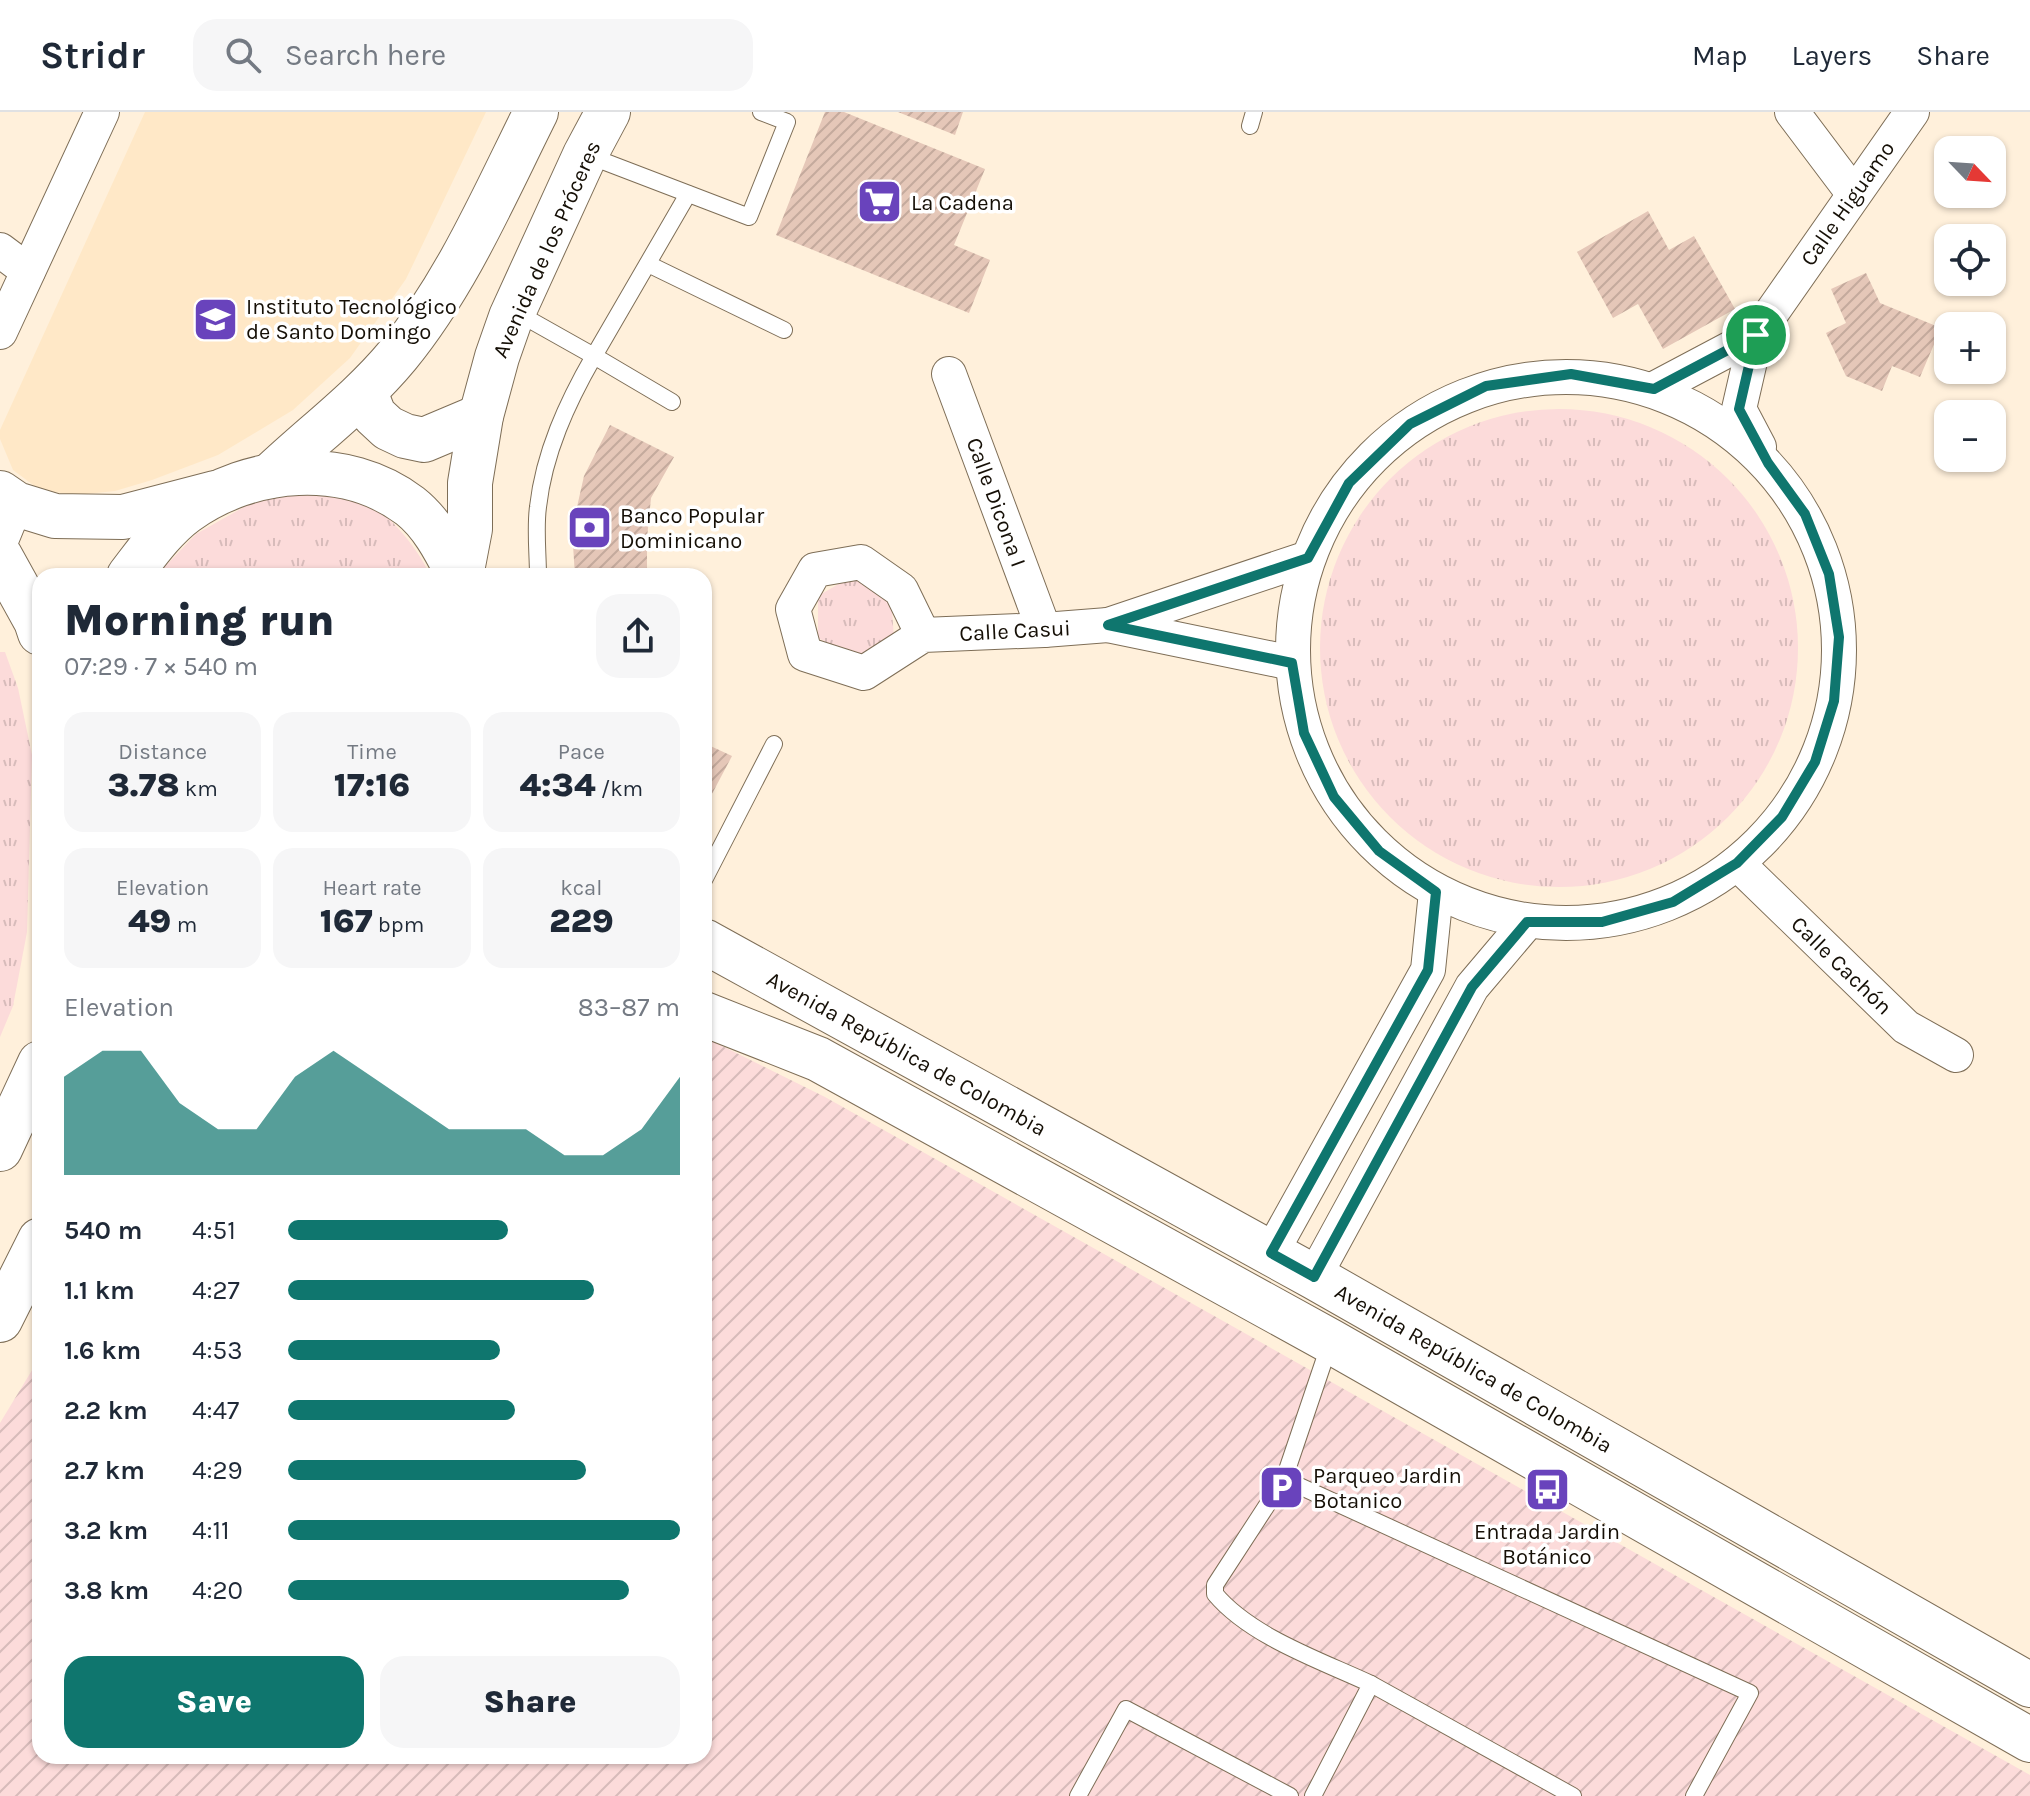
<!DOCTYPE html>
<html lang="en">
<head>
<meta charset="utf-8">
<style>
  body { margin:0; font-family:Karla,sans-serif; background:#f6f6f7; color:#1f2937; height:100vh; display:flex; flex-direction:column; font-size:30px; white-space:nowrap }
  * { box-sizing:border-box; margin:0 }
  p { font-size:26px; color:#747a83 }
  .icon { flex:none; width:44px; height:44px; fill:none; stroke:currentColor; stroke-width:2; stroke-linecap:round; stroke-linejoin:round }
  .map { position:relative; flex:1; overflow:hidden }
  .sheet { position:absolute; left:32px; top:456px; width:680px; height:1196px; display:flex; flex-direction:column; background:#fff; border-radius:24px; box-shadow:0 2px 6px #0004 }
  .sheet>* { flex:none }
  .needle { width:52px; rotate:115deg }
  .buttons { position:absolute; left:1934px; top:24px; display:grid; gap:16px }
  .buttons a { display:grid; place-items:center; width:72px; height:72px; border-radius:16px; background:#fff; box-shadow:0 2px 6px #0004; font-size:40px }
  .pin { position:absolute; display:grid; place-items:center; width:68px; height:68px; color:#fff; margin:-34px; border:4px solid #fff; border-radius:50%; box-shadow:0 2px 8px #0007 }
  .round { display:grid; place-items:center; flex:none; width:84px; height:84px; border-radius:24px; background:#f6f6f7 }
  .summary { display:flex; align-items:center; justify-content:space-between; height:136px; padding:0 32px }
  h1 { font-size:44px; font-weight:800; line-height:60px }
  .metrics { display:grid; grid-template-columns:repeat(3,1fr); gap:12px; height:136px; padding:8px 32px }
  .metrics div { display:grid; align-content:center; border-radius:20px; background:#f6f6f7; text-align:center }
  .metrics b { font-size:34px; font-weight:800 }
  .metrics small { font-size:22px; font-weight:400 }
  .metrics p { font-size:22px }
  .chart { height:224px; padding:16px 32px }
  .chart p { display:flex; justify-content:space-between }
  .chart svg { width:100%; height:144px; margin-top:8px; fill:#0f766e; opacity:.7 }
  .cta { display:flex; gap:16px; margin-top:auto; padding:16px 32px }
  .cta a { flex:1; height:92px; border-radius:24px; background:#0f766e; color:#fff; font-size:32px; font-weight:800; line-height:92px; text-align:center }
  .cta a+a { background:#f6f6f7; color:#1f2937 }
  ul { padding:0 32px; list-style:none; font-size:26px }
  li { display:grid; grid-template-columns:128px 96px 1fr; align-items:center; height:60px }
  li i { height:20px; border-radius:10px; background:#0f766e }
  header { display:flex; align-items:center; gap:48px; box-sizing:border-box; height:112px; padding:0 40px; background:#fff; border-bottom:2px solid #e0e1e3 }
  header strong { font-size:38px }
  nav { display:flex; gap:44px; margin-inline-start:auto; font-size:28px }
  .search { width:560px; height:72px; background:#f6f6f7; display:flex; align-items:center; gap:20px; box-sizing:border-box; padding:0 28px; border-radius:24px; color:#747a83; font-size:30px }
  .map>svg:first-child { display:block }
  .built { fill:#ffe8c7 }
  .park { fill:url(#park-tufts) }
  .garden { fill:url(#garden-furrows) }
  .building { fill:url(#building-hatch) }
  .lines { fill:none; stroke-linecap:round; stroke-linejoin:round }
  .service-casing { stroke:#7e6e57; stroke-width:18 }
  .minor-casing { stroke:#7e6e57; stroke-width:36 }
  .secondary-casing { stroke:#7e6e57; stroke-width:46 }
  .primary-casing { stroke:#7e6e57; stroke-width:46 }
  .service { stroke:#fff; stroke-width:16 }
  .minor { stroke:#fff; stroke-width:34 }
  .secondary { stroke:#fff; stroke-width:44 }
  .primary { stroke:#fff; stroke-width:44 }
  .route-casing { stroke:#fff; stroke-width:16 }
  .route { stroke:#0f766e; stroke-width:10 }
  .labels { text-anchor:middle; stroke-width:7; stroke-linejoin:round; paint-order:stroke }
  .poi-label { font-size:22px; fill:#150f06; stroke:#fff; text-anchor:start }
  .street-label { font-size:22px; fill:#150f06; stroke:#fff }
</style>
</head>
<body>
<header>
<strong>Stridr</strong>
<div class="search"><svg class="icon" aria-label="search" viewBox="0 0 24 24"><circle cx="10" cy="10" r="6"/><path d="M15 15l6 6"/></svg>Search here</div>
<nav><a>Map</a><a>Layers</a><a>Share</a></nav>
</header>
<div class="map">
<svg width="2030" height="1684" viewBox="0 0 2030 1684">
  <defs>
    <pattern id="park-tufts" width="24" height="20" patternUnits="userSpaceOnUse" patternTransform="scale(2)"><rect width="24" height="20" fill="#fcdbda"/><path d="M3 7l-1-3M5 7V3M7 7l1-3M15 17l-1-3M17 17v-4M19 17l1-3" fill="none" stroke="#d7bbba"/></pattern>
    <pattern id="garden-furrows" width="10" height="10" patternUnits="userSpaceOnUse" patternTransform="scale(2)"><rect width="10" height="10" fill="#fcdbda"/><path d="M-1 1l2-2M0 10L10 0M9 11l2-2" fill="none" stroke="#d7bbba"/></pattern>
    <pattern id="building-hatch" width="6" height="6" patternUnits="userSpaceOnUse" patternTransform="scale(2)"><rect width="6" height="6" fill="#e5c7b8"/><path d="M-1 1l2-2M0 6l6-6M5 7l2-2" fill="none" stroke="#c4aa9d"/></pattern>
  </defs>
  <rect width="100%" height="100%" fill="#fff0db"/>
  <!-- built -->
  <polygon class="built" points="145,0 486,0 406,167 350,246 293,298 218,343 152,368 115,379 76,383 40,378 13,358 0,327 0,318"/>
  <!-- park -->
  <g class="park">
    <circle cx="1559" cy="536" r="239"/>
    <path d="M304,376C319,378 340,377 354,382C382,393 420,437 430,464H156L196,422L260,386Z"/>
    <polygon points="854,463 891,484 894,527 857,546 818,526 818,484"/>
    <polygon points="0,540 5,540 18,576 32,643 27,820 13,894 0,925"/>
  </g>
  <!-- garden -->
  <polygon class="garden" points="704,925 825,985 2030,1663 2030,1684 0,1684 0,1311 40,1245 40,1644 704,1644"/>
  <!-- building -->
  <g class="building">
    <polygon points="825,0 844,0 985,57 954,133 990,148 969,201 776,123"/>
    <polygon points="898,0 963,0 955,23"/>
    <polygon points="1648,99 1669,138 1694,124 1735,197 1663,237 1638,192 1613,206 1577,140"/>
    <polygon points="1866,161 1880,191 1941,216 1920,265 1892,254 1882,279 1846,264 1826,221 1846,211 1831,177"/>
    <polygon points="610,313 674,345 651,386 647,426 647,464 575,464 572,417 584,364"/>
    <polygon points="704,631 732,644 704,697"/>
  </g>
  <g class="lines">
    <defs>
      <g id="service">
        <polyline points="1250,14 1254,0"/>
        <polyline points="587,43 749,105 787,10 761,0"/>
        <polyline points="648,152 784,218"/>
        <polyline points="514,199 594,244 688,82"/>
        <path d="M538,464C538,442 535,417 538,395C544,341 567,291 594,244L672,290"/>
        <polyline points="704,768 774,632"/>
        <polyline points="1284,1367 1750,1581 1694,1684"/>
        <polyline points="1371,1572 1573,1684"/>
        <polyline points="1078,1684 1126,1597 1290,1684"/>
        <path d="M1313,1684L1371,1572C1322,1549 1251,1525 1215,1482V1473L1284,1367L1330,1231"/>
      </g>
      <g id="minor">
        <polyline points="1792,0 1853,81"/>
        <polyline points="0,138 28,159"/>
        <polyline points="0,220 102,0"/>
        <polyline points="949,262 1044,518"/>
        <circle cx="1566" cy="538" r="273"/>
        <polyline points="1654,277 1756,223"/>
        <polyline points="1759,335 1739,297 1756,223 1912,0"/>
        <polyline points="0,431 16,392"/>
        <polyline points="1108,513 1292,551"/>
        <polyline points="923,523 901,478 861,450 815,458 793,497 805,542 864,561 923,523 1044,518 1108,513 1308,446"/>
        <polyline points="1737,751 1906,915 1956,943"/>
        <polyline points="1271,1141 1428,858 1436,780"/>
        <polyline points="1314,1165 1472,875 1527,810"/>
      </g>
      <g id="secondary">
        <polyline points="0,381 16,392 55,404 123,405 215,381"/>
        <polyline points="0,444 36,509 40,521"/>
      </g>
      <g id="primary">
        <polyline points="365,280 374,303 388,316 405,324 424,328 481,304"/>
        <path d="M270,364C313,323 360,289 398,243C457,171 495,82 536,0"/>
        <path d="M129,464C146,442 163,417 186,400C251,353 345,345 410,394C433,412 446,439 459,464"/>
        <polyline points="461,464 470,417 470,371 481,304 497,245 511,205 585,43 608,0"/>
        <polyline points="704,829 1314,1165 2030,1573"/>
        <polyline points="704,902 818,947 1330,1229 2030,1628"/>
        <polyline points="0,1037 40,951"/>
        <polyline points="0,1208 40,1128"/>
      </g>
    </defs>
    <!-- service casing -->
    <use href="#service" class="service-casing"/>
    <!-- minor casing -->
    <use href="#minor" class="minor-casing"/>
    <!-- secondary casing -->
    <use href="#secondary" class="secondary-casing"/>
    <!-- primary casing -->
    <use href="#primary" class="primary-casing"/>
    <!-- service -->
    <use href="#service" class="service"/>
    <!-- minor -->
    <use href="#minor" class="minor"/>
    <!-- secondary -->
    <use href="#secondary" class="secondary"/>
    <!-- primary -->
    <use href="#primary" class="primary"/>
  </g>
  <g class="lines">
    <defs>
      <polygon id="route" points="1756,223 1739,297 1768,351 1805,402 1829,462 1839,525 1834,589 1815,650 1782,705 1737,751 1673,790 1602,810 1527,810 1472,875 1314,1165 1271,1141 1428,858 1436,780 1379,739 1334,685 1304,621 1292,551 1108,513 1308,446 1349,371 1410,312 1486,274 1571,262 1654,277"/>
    </defs>
    <!-- route casing -->
    <use href="#route" class="route-casing"/>
    <!-- route -->
    <use href="#route" class="route"/>
  </g>
  <!-- icons -->
  <defs>
    <symbol id="supermarket-square" viewBox="-11 -11 22 22"><rect x="-9" y="-9" width="18" height="18" rx="4" fill="#6943bc" stroke="#fff"/><path d="M-6-5.5h2.5l.6 2H6L4.5 2H-2.5L-4.4-4H-6ZM-1.5 3.2a1.3 1.3 0 1 0 .1 0ZM3 3.2a1.3 1.3 0 1 0 .1 0Z" fill="#fff"/></symbol>
    <symbol id="university-square" viewBox="-11 -11 22 22"><rect x="-9" y="-9" width="18" height="18" rx="4" fill="#6943bc" stroke="#fff"/><path d="M0-5L7-2L0 1L-7-2ZM-4 1L0 2.5L4 1V4Q0 6-4 4Z" fill="#fff"/></symbol>
    <symbol id="bank-square" viewBox="-11 -11 22 22"><rect x="-9" y="-9" width="18" height="18" rx="4" fill="#6943bc" stroke="#fff"/><path d="M-6-4H6V4H-6ZM0-2.3a2.3 2.3 0 1 0 0 4.6a2.3 2.3 0 1 0 0-4.6Z" fill="#fff"/></symbol>
    <symbol id="parking-square" viewBox="-11 -11 22 22"><rect x="-9" y="-9" width="18" height="18" rx="4" fill="#6943bc" stroke="#fff"/><path d="M-3.5-5.5H1a3.5 3.5 0 0 1 0 7H-1V5.5H-3.5ZM-1-3.4V-.6H.8a1.4 1.4 0 0 0 0-2.8Z" fill="#fff"/></symbol>
    <symbol id="bus-square" viewBox="-11 -11 22 22"><rect x="-9" y="-9" width="18" height="18" rx="4" fill="#6943bc" stroke="#fff"/><path d="M-5-6H5V4H4V6H2V4H-2V6H-4V4H-5ZM-3.5-4V0h7V-4ZM-3.5 1.2v1.5H-2V1.2ZM2 1.2v1.5H3.5V1.2Z" fill="#fff"/></symbol>
  </defs>
  <g fill-rule="evenodd">
    <use href="#supermarket-square" x="854" y="64" width="51" height="51"/>
    <use href="#university-square" x="190" y="182" width="51" height="51"/>
    <use href="#bank-square" x="564" y="390" width="51" height="51"/>
    <use href="#parking-square" x="1256" y="1350" width="51" height="51"/>
    <use href="#bus-square" x="1522" y="1352" width="51" height="51"/>
  </g>
  <g class="labels">
    <!-- poi labels -->
    <g class="poi-label">
      <text x="911" y="98">La Cadena</text>
      <text x="246" y="202">Instituto Tecnológico<tspan x="246" dy="25">de Santo Domingo</tspan></text>
      <text x="620" y="411">Banco Popular<tspan x="620" dy="25">Dominicano</tspan></text>
      <text x="1313" y="1371">Parqueo Jardin<tspan x="1313" dy="25">Botanico</tspan></text>
      <text x="1547" y="1427" text-anchor="middle">Entrada Jardin<tspan x="1547" dy="25">Botánico</tspan></text>
    </g>
    <!-- street labels -->
    <g class="street-label">
      <text transform="translate(1847 91) rotate(-55)" y="8">Calle Higuamo</text>
      <text transform="translate(546 137) rotate(-66)" y="8">Avenida de los Próceres</text>
      <text transform="translate(997 390) rotate(70)" y="8">Calle Dicona I</text>
      <text transform="translate(1015 518) rotate(-3)" y="8">Calle Casui</text>
      <text transform="translate(1842 853) rotate(44)" y="8">Calle Cachón</text>
      <text transform="translate(907 941) rotate(29)" y="8">Avenida República de Colombia</text>
      <text transform="translate(1474 1256) rotate(30)" y="8">Avenida República de Colombia</text>
    </g>
  </g>
</svg>
<div class="buttons">
<a><svg class="needle" viewBox="-14 -14 28 28"><path d="M0-13l5 13h-10z" fill="#e53935"/><path d="M0 13l5-13h-10z" fill="#747a83"/></svg></a>
<a><svg class="icon" aria-label="locate" viewBox="0 0 24 24"><circle cx="12" cy="12" r="6"/><path d="M12 2v4M12 18v4M2 12h4M18 12h4"/></svg></a>
<a>+</a>
<a>−</a>
</div>
<div class="pin" style="left:1756px;top:223px;background:#1e9e55"><svg class="icon" aria-label="arrive" viewBox="0 0 24 24"><path d="M6 21V4h12l-3 4 3 4H6"/></svg></div>
<section class="sheet">
<div class="summary"><div><h1>Morning run</h1><p>07:29 · 7 × 540 m</p></div><a class="round"><svg class="icon" aria-label="share" viewBox="0 0 24 24"><path d="M12 15V3M7 8l5-5 5 5M5 13v7h14v-7"/></svg></a></div>
<div class="metrics">
<div><p>Distance</p><b>3.78<small> km</small></b></div>
<div><p>Time</p><b>17:16</b></div>
<div><p>Pace</p><b>4:34<small> /km</small></b></div>
</div>
<div class="metrics">
<div><p>Elevation</p><b>49<small> m</small></b></div>
<div><p>Heart rate</p><b>167<small> bpm</small></b></div>
<div><p>kcal</p><b>229</b></div>
</div>
<div class="chart"><p><span>Elevation</span>83–87 m</p>
<svg viewBox="0 0 160 44" preserveAspectRatio="none"><path d="M0 44V14L10 6L20 6L30 22L40 30L50 30L60 14L70 6L80 14L90 22L100 30L110 30L120 30L130 38L140 38L150 30L160 14V44z"/></svg>
</div>
<ul>
<li><b>540 m</b>4:51<i style="width:56%"></i></li>
<li><b>1.1 km</b>4:27<i style="width:78%"></i></li>
<li><b>1.6 km</b>4:53<i style="width:54%"></i></li>
<li><b>2.2 km</b>4:47<i style="width:58%"></i></li>
<li><b>2.7 km</b>4:29<i style="width:76%"></i></li>
<li><b>3.2 km</b>4:11<i style="width:100%"></i></li>
<li><b>3.8 km</b>4:20<i style="width:87%"></i></li>
</ul>
<div class="cta"><a>Save</a><a>Share</a></div>
</section>
</div>
</body>
</html>
